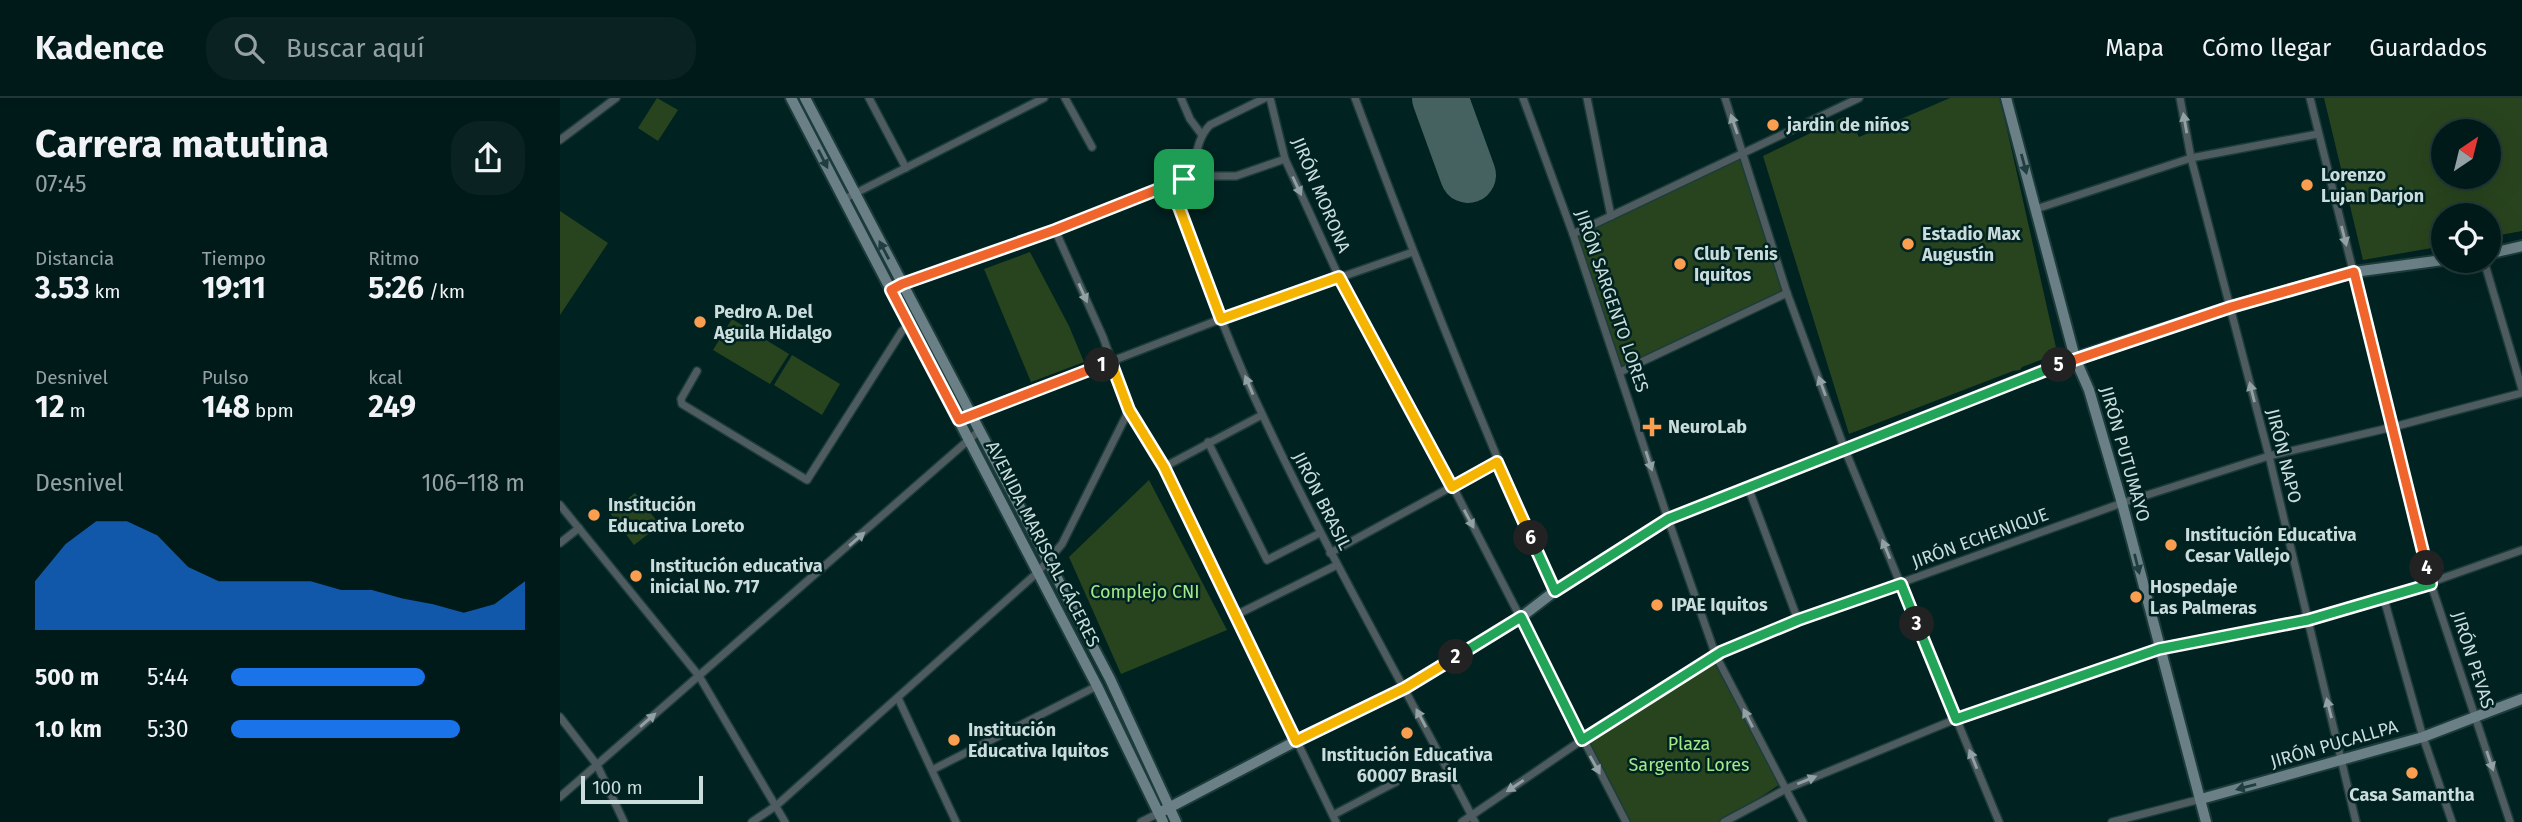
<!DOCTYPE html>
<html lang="es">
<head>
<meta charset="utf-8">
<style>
  body { margin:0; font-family:"Fira Sans",sans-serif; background:#0a2322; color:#f1f3f6; height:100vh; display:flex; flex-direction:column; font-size:26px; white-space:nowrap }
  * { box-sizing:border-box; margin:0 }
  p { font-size:23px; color:#95a1a2 }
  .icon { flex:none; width:38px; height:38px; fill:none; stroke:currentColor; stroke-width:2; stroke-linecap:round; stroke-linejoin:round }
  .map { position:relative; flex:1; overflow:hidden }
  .sheet { display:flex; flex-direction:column; background:#001a19; width:560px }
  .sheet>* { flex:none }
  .needle { width:46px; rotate:35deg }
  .fabs { position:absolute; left:1871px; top:21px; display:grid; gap:14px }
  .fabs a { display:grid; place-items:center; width:70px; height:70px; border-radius:50%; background:#001a19; box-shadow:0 7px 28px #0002,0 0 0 2px #223838; font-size:35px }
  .scale { position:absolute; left:21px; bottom:18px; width:122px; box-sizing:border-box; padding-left:7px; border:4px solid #cadddc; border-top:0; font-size:19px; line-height:24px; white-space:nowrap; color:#cadddc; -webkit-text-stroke:5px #002221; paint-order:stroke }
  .pin { position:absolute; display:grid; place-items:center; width:60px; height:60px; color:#fff; margin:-30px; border-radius:14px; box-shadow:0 4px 10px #0006 }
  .km { position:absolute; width:35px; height:35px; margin:-18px; border-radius:50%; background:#222; color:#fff; font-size:19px; line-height:35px; text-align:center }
  .round { display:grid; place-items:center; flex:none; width:74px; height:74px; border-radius:28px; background:#0a2322 }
  .summary { display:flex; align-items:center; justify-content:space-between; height:119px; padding:0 35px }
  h1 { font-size:38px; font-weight:700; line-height:52px }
  .stats { display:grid; grid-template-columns:repeat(3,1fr); gap:10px; height:119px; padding:7px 35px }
  .stats div { display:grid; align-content:center }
  .stats b { font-size:30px; font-weight:700 }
  .stats small { font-size:19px; font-weight:400 }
  .stats p { font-size:19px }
  .chart { height:196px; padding:14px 35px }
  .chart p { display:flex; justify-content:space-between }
  .chart svg { width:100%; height:126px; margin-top:7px; fill:#1a73e8; opacity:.7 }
  ul { padding:0 35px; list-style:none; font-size:23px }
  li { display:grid; grid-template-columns:112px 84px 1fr; align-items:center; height:52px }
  li i { height:18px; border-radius:9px; background:#1a73e8 }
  header { display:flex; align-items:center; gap:42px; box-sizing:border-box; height:98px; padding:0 35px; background:#001a19; border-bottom:2px solid #223838 }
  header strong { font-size:33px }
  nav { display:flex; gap:38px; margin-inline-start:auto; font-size:24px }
  .search { width:490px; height:63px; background:#0a2322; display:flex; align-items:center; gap:18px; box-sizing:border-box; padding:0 24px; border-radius:28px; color:#95a1a2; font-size:26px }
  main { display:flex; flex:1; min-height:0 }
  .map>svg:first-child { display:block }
  .green { fill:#28441e; fill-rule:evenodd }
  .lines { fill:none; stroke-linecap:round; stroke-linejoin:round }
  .runway { stroke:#456260; stroke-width:56 }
  .street-casing { stroke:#1c3c3b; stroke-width:10 }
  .secondary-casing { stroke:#1c3c3b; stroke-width:14 }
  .street { stroke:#4e5b5f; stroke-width:7 }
  .secondary { stroke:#6a8086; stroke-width:10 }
  .oneway { fill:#92a2a4 }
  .oneway2 { fill:#203e3f }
  .split-1-casing { stroke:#fff; stroke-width:14 }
  .split-2-casing { stroke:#fff; stroke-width:14 }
  .split-3-casing { stroke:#fff; stroke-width:14 }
  .split-4-casing { stroke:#fff; stroke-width:14 }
  .split-5-casing { stroke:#fff; stroke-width:14 }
  .split-6-casing { stroke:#fff; stroke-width:14 }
  .split-7-casing { stroke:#fff; stroke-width:14 }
  .split-1 { stroke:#f0652b; stroke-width:9 }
  .split-2 { stroke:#f5b400; stroke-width:9 }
  .split-3 { stroke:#22a559; stroke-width:9 }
  .split-4 { stroke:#22a559; stroke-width:9 }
  .split-5 { stroke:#f0652b; stroke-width:9 }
  .split-6 { stroke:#22a559; stroke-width:9 }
  .split-7 { stroke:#f5b400; stroke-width:9 }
  .poi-dot { fill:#fb9e50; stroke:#002221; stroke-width:2.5 }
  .labels { text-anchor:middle; stroke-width:5; stroke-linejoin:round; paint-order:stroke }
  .poi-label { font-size:18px; font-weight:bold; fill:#cadddc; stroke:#002221; text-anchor:start }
  .street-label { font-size:18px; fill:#cadddc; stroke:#002221 }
  .park-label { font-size:18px; fill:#a1e989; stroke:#002221 }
</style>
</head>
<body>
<header>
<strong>Kadence</strong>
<div class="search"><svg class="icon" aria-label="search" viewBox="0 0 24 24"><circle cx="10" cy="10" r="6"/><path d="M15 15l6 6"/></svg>Buscar aquí</div>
<nav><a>Mapa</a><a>Cómo llegar</a><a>Guardados</a></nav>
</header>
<main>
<section class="sheet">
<div class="summary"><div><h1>Carrera matutina</h1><p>07:45</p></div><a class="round"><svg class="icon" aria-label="share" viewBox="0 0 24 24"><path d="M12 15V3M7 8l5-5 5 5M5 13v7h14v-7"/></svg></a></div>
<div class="stats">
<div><p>Distancia</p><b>3.53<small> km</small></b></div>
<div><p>Tiempo</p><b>19:11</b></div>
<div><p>Ritmo</p><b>5:26<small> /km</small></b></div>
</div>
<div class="stats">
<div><p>Desnivel</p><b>12<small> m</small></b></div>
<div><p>Pulso</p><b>148<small> bpm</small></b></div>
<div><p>kcal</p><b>249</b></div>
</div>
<div class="chart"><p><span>Desnivel</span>106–118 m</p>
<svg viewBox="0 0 160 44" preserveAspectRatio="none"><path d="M0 44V27L10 14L20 6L30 6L40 11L50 22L60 27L70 27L80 27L90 27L100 30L110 30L120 33L130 35L140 38L150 35L160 27V44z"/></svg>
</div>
<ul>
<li><b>500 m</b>5:44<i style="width:66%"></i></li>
<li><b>1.0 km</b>5:30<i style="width:78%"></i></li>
</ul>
</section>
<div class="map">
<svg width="1962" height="724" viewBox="0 0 1962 724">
  <rect width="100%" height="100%" fill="#002221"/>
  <!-- green -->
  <g class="green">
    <polygon points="97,0 118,12 98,43 78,30"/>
    <polygon points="1390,0 1440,0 1497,254 1504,253 1462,269 1460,272 1453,273 1289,336 1203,58 1288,17 1299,39"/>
    <path d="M1764,0H1962V133L1929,139L1928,117H1883V148L1803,162ZM1883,33H1928V79H1883Z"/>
    <polygon points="1184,55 1227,195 1060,274 1013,136"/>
    <polygon points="0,113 48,145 0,217"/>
    <polygon points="470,154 509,228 524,264 471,284 424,171"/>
    <polygon points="172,221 229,256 210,286 153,252"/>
    <polygon points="232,257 280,286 262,317 214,287"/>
    <polygon points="589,382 667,532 561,576 509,459"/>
    <polygon points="75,395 100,427 74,447 50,415"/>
    <polygon points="1156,558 1222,685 1163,724 1066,724 1022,642"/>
  </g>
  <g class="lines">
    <!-- runway -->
    <polyline class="runway" points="880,0 908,77"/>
    <defs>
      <g id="street">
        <polyline points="309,0 346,70"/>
        <polyline points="505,0 532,49"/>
        <polyline points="621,0 630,21 642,37"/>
        <polyline points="710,0 725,61 779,179 893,389 1066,724"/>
        <path d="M795,0C857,166 923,331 995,493"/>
        <polyline points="963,0 1013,136 1108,421 1156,558 1243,724"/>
        <polyline points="1027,0 1051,118"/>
        <polyline points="1165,0 1227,195 1285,352 1439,724"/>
        <polyline points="1620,0 1631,60 1709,358 1796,724"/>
        <polyline points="1750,0 1871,486 1950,724"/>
        <polyline points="0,42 56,0"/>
        <polyline points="632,78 676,78 725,61"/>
        <path d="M599,91L612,100L619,109C645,180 671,252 704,320C769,458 845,589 915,724"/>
        <polyline points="612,100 622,89 624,81"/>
        <polyline points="284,101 484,0"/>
        <polyline points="1476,111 1631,60 1758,36"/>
        <polyline points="495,132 543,239 569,312 604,369 776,724"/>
        <polyline points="1013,136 1299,0"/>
        <polyline points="1924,163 1962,291"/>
        <path d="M331,192L343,186L495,132L632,78C636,59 637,40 650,27L705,0"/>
        <polyline points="137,273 121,301 122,306 247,382 342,233 349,227"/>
        <polyline points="1060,274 1227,195"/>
        <polyline points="399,322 661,221 853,154"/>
        <polyline points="648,344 707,462 760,435"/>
        <polyline points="604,369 702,317"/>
        <polyline points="1188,389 1238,522"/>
        <polyline points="0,407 139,578 225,724"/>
        <polyline points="0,445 19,430"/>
        <polyline points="770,455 937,364"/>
        <polyline points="1824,501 1863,639 1892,724"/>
        <polyline points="676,517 777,467"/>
        <polyline points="338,600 396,724"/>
        <polyline points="0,619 37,667 64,724"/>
        <polyline points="372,672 537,588"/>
        <polyline points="0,699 420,332"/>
        <polyline points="773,717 836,684"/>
        <polyline points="192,724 217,707 478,474 502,446 569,312"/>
        <polyline points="581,724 599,715"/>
        <polyline points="902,724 1022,642 1161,554 1238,522 1562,405 1709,358 1833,329 1962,295"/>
        <polyline points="1164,724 1226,691 1396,621 1599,551 1748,522 1824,501 1962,452"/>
        <polyline points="1552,724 1641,701"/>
      </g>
      <g id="secondary">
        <polyline points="231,0 537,588 603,724"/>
        <polyline points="245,0 550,581 616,724"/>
        <polyline points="1446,0 1515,260 1529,292 1562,405 1646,724"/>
        <polyline points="1928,156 1962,148"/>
        <polyline points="1641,701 1863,639 1962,601"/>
        <polyline points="599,715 736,643 845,590 961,519 995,493 1108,421 1515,260 1671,209 1794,174 1883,162"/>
      </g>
    </defs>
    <!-- street casing -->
    <use href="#street" class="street-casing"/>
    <!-- secondary casing -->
    <use href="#secondary" class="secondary-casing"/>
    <!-- street -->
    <use href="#street" class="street"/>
    <!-- secondary -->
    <use href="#secondary" class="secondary"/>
  </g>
  <!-- one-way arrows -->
  <defs><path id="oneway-solid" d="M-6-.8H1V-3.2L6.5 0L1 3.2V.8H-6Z" transform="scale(1.75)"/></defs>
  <g class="oneway">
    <use href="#oneway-solid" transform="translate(1625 25) rotate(-100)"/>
    <use href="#oneway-solid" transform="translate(1174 26) rotate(-109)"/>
    <use href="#oneway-solid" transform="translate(737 88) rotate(65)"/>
    <use href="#oneway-solid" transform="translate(1784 138) rotate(76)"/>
    <use href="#oneway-solid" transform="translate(523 195) rotate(66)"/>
    <use href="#oneway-solid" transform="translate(689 287) rotate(-113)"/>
    <use href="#oneway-solid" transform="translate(1262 288) rotate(-110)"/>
    <use href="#oneway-solid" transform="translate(1692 294) rotate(-104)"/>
    <use href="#oneway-solid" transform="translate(1089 363) rotate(72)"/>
    <use href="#oneway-solid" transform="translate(909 421) rotate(62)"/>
    <use href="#oneway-solid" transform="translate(297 441) rotate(-41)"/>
    <use href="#oneway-solid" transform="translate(1326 451) rotate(-112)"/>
    <use href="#oneway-solid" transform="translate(1769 610) rotate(-104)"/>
    <use href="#oneway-solid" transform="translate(861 620) rotate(-118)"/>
    <use href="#oneway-solid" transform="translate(1188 620) rotate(-117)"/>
    <use href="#oneway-solid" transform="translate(88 622) rotate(-41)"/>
    <use href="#oneway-solid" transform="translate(1413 661) rotate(-112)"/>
    <use href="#oneway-solid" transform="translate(1930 663) rotate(71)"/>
    <use href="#oneway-solid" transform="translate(1035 667) rotate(61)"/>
    <use href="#oneway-solid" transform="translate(1247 682) rotate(-22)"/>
    <use href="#oneway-solid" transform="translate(955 688) rotate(146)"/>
  </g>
  <g class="oneway2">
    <use href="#oneway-solid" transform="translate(263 61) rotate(63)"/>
    <use href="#oneway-solid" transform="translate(1464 66) rotate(75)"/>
    <use href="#oneway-solid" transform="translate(324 152) rotate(-118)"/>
    <use href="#oneway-solid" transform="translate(1577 466) rotate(76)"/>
    <use href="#oneway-solid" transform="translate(1686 689) rotate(165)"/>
  </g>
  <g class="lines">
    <defs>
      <polyline id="split-1" points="542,267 399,322 331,192 342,186 495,132 624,81"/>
      <polyline id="split-2" points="542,267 551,264 569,312 604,369 736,643 845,590 896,559"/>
      <polyline id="split-3" points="896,559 961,519 1022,642 1161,554 1238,522 1341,486 1357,526"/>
      <polyline id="split-4" points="1357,526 1396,621 1599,551 1748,522 1871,486 1867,470"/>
      <polyline id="split-5" points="1499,267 1671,209 1794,174 1867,470"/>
      <polyline id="split-6" points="971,440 995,493 1108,421 1499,267"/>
      <polyline id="split-7" points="624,81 622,89 612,100 619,109 661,221 779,179 892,389 937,364 971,440"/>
    </defs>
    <!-- split-1 casing -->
    <use href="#split-1" class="split-1-casing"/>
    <!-- split-2 casing -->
    <use href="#split-2" class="split-2-casing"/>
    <!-- split-3 casing -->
    <use href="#split-3" class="split-3-casing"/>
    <!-- split-4 casing -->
    <use href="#split-4" class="split-4-casing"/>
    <!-- split-5 casing -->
    <use href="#split-5" class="split-5-casing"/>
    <!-- split-6 casing -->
    <use href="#split-6" class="split-6-casing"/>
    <!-- split-7 casing -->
    <use href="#split-7" class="split-7-casing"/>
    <!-- split-1 -->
    <use href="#split-1" class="split-1"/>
    <!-- split-2 -->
    <use href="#split-2" class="split-2"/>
    <!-- split-3 -->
    <use href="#split-3" class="split-3"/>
    <!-- split-4 -->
    <use href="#split-4" class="split-4"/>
    <!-- split-5 -->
    <use href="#split-5" class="split-5"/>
    <!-- split-6 -->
    <use href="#split-6" class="split-6"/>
    <!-- split-7 -->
    <use href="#split-7" class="split-7"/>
  </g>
  <!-- markers -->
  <g class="poi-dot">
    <circle cx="1213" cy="27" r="7"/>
    <circle cx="1747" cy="87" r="7"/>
    <circle cx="1348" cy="146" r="7"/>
    <circle cx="1120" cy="166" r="7"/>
    <circle cx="140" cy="224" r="7"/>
    <path d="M1088.5 318.5h7v7h7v7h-7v7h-7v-7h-7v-7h7z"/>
    <circle cx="34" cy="417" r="7"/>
    <circle cx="1611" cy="447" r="7"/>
    <circle cx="76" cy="478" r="7"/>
    <circle cx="1576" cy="499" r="7"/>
    <circle cx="1097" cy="507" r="7"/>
    <circle cx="847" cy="635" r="7"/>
    <circle cx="394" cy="642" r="7"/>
    <circle cx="1852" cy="675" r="7"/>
  </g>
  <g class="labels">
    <!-- poi labels -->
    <g class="poi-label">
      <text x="1227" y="33">jardin de niños</text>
      <text x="1761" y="83">Lorenzo<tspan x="1761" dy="21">Lujan Darjon</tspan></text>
      <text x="1362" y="142">Estadio Max<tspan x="1362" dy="21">Augustín</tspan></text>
      <text x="1134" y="162">Club Tenis<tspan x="1134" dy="21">Iquitos</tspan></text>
      <text x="154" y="220">Pedro A. Del<tspan x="154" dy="21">Aguila Hidalgo</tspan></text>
      <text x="1108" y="335">NeuroLab</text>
      <text x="48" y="413">Institución<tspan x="48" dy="21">Educativa Loreto</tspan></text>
      <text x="1625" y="443">Institución Educativa<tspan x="1625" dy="21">Cesar Vallejo</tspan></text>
      <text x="90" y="474">Institución educativa<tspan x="90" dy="21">inicial No. 717</tspan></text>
      <text x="1590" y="495">Hospedaje<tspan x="1590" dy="21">Las Palmeras</tspan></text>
      <text x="1111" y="513">IPAE Iquitos</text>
      <text x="408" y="638">Institución<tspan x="408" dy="21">Educativa Iquitos</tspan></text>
      <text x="847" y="663" text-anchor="middle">Institución Educativa<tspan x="847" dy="21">60007 Brasil</tspan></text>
      <text x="1852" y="703" text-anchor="middle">Casa Samantha</text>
    </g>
    <!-- street labels -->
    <g class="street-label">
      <text transform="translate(761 97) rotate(67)" y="6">JIRÓN MORONA</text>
      <text transform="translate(1052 203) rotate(71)" y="6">JIRÓN SARGENTO LORES</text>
      <text transform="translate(1565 356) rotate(74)" y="6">JIRÓN PUTUMAYO</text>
      <text transform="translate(1724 358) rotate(76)" y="6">JIRÓN NAPO</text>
      <text transform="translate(762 403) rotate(63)" y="6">JIRÓN BRASIL</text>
      <text transform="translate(1420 440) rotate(-20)" y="6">JIRÓN ECHENIQUE</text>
      <text transform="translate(483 446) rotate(63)" y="6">AVENIDA MARISCAL CÁCERES</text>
      <text transform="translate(1913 562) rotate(72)" y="6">JIRÓN PEVAS</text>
      <text transform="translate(1774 646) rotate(-16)" y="6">JIRÓN PUCALLPA</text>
    </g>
    <!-- park labels -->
    <g class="park-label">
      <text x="585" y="500">Complejo CNI</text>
      <text x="1129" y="652">Plaza<tspan x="1129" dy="21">Sargento Lores</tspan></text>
    </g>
  </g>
</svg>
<div class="fabs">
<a><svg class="needle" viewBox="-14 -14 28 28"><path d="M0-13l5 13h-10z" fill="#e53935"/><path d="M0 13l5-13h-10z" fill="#95a1a2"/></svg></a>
<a><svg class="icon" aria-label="locate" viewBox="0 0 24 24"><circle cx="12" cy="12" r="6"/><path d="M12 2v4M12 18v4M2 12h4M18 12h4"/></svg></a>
</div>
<div class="scale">100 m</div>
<div class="pin" style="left:624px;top:81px;background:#1e9e55"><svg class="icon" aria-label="arrive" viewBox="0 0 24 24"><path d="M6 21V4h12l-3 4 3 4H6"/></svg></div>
<b class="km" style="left:542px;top:267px">1</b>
<b class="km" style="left:896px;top:559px">2</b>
<b class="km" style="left:1357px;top:526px">3</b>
<b class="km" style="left:1867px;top:470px">4</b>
<b class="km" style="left:1499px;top:267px">5</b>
<b class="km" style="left:971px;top:440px">6</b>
</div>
</main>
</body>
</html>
